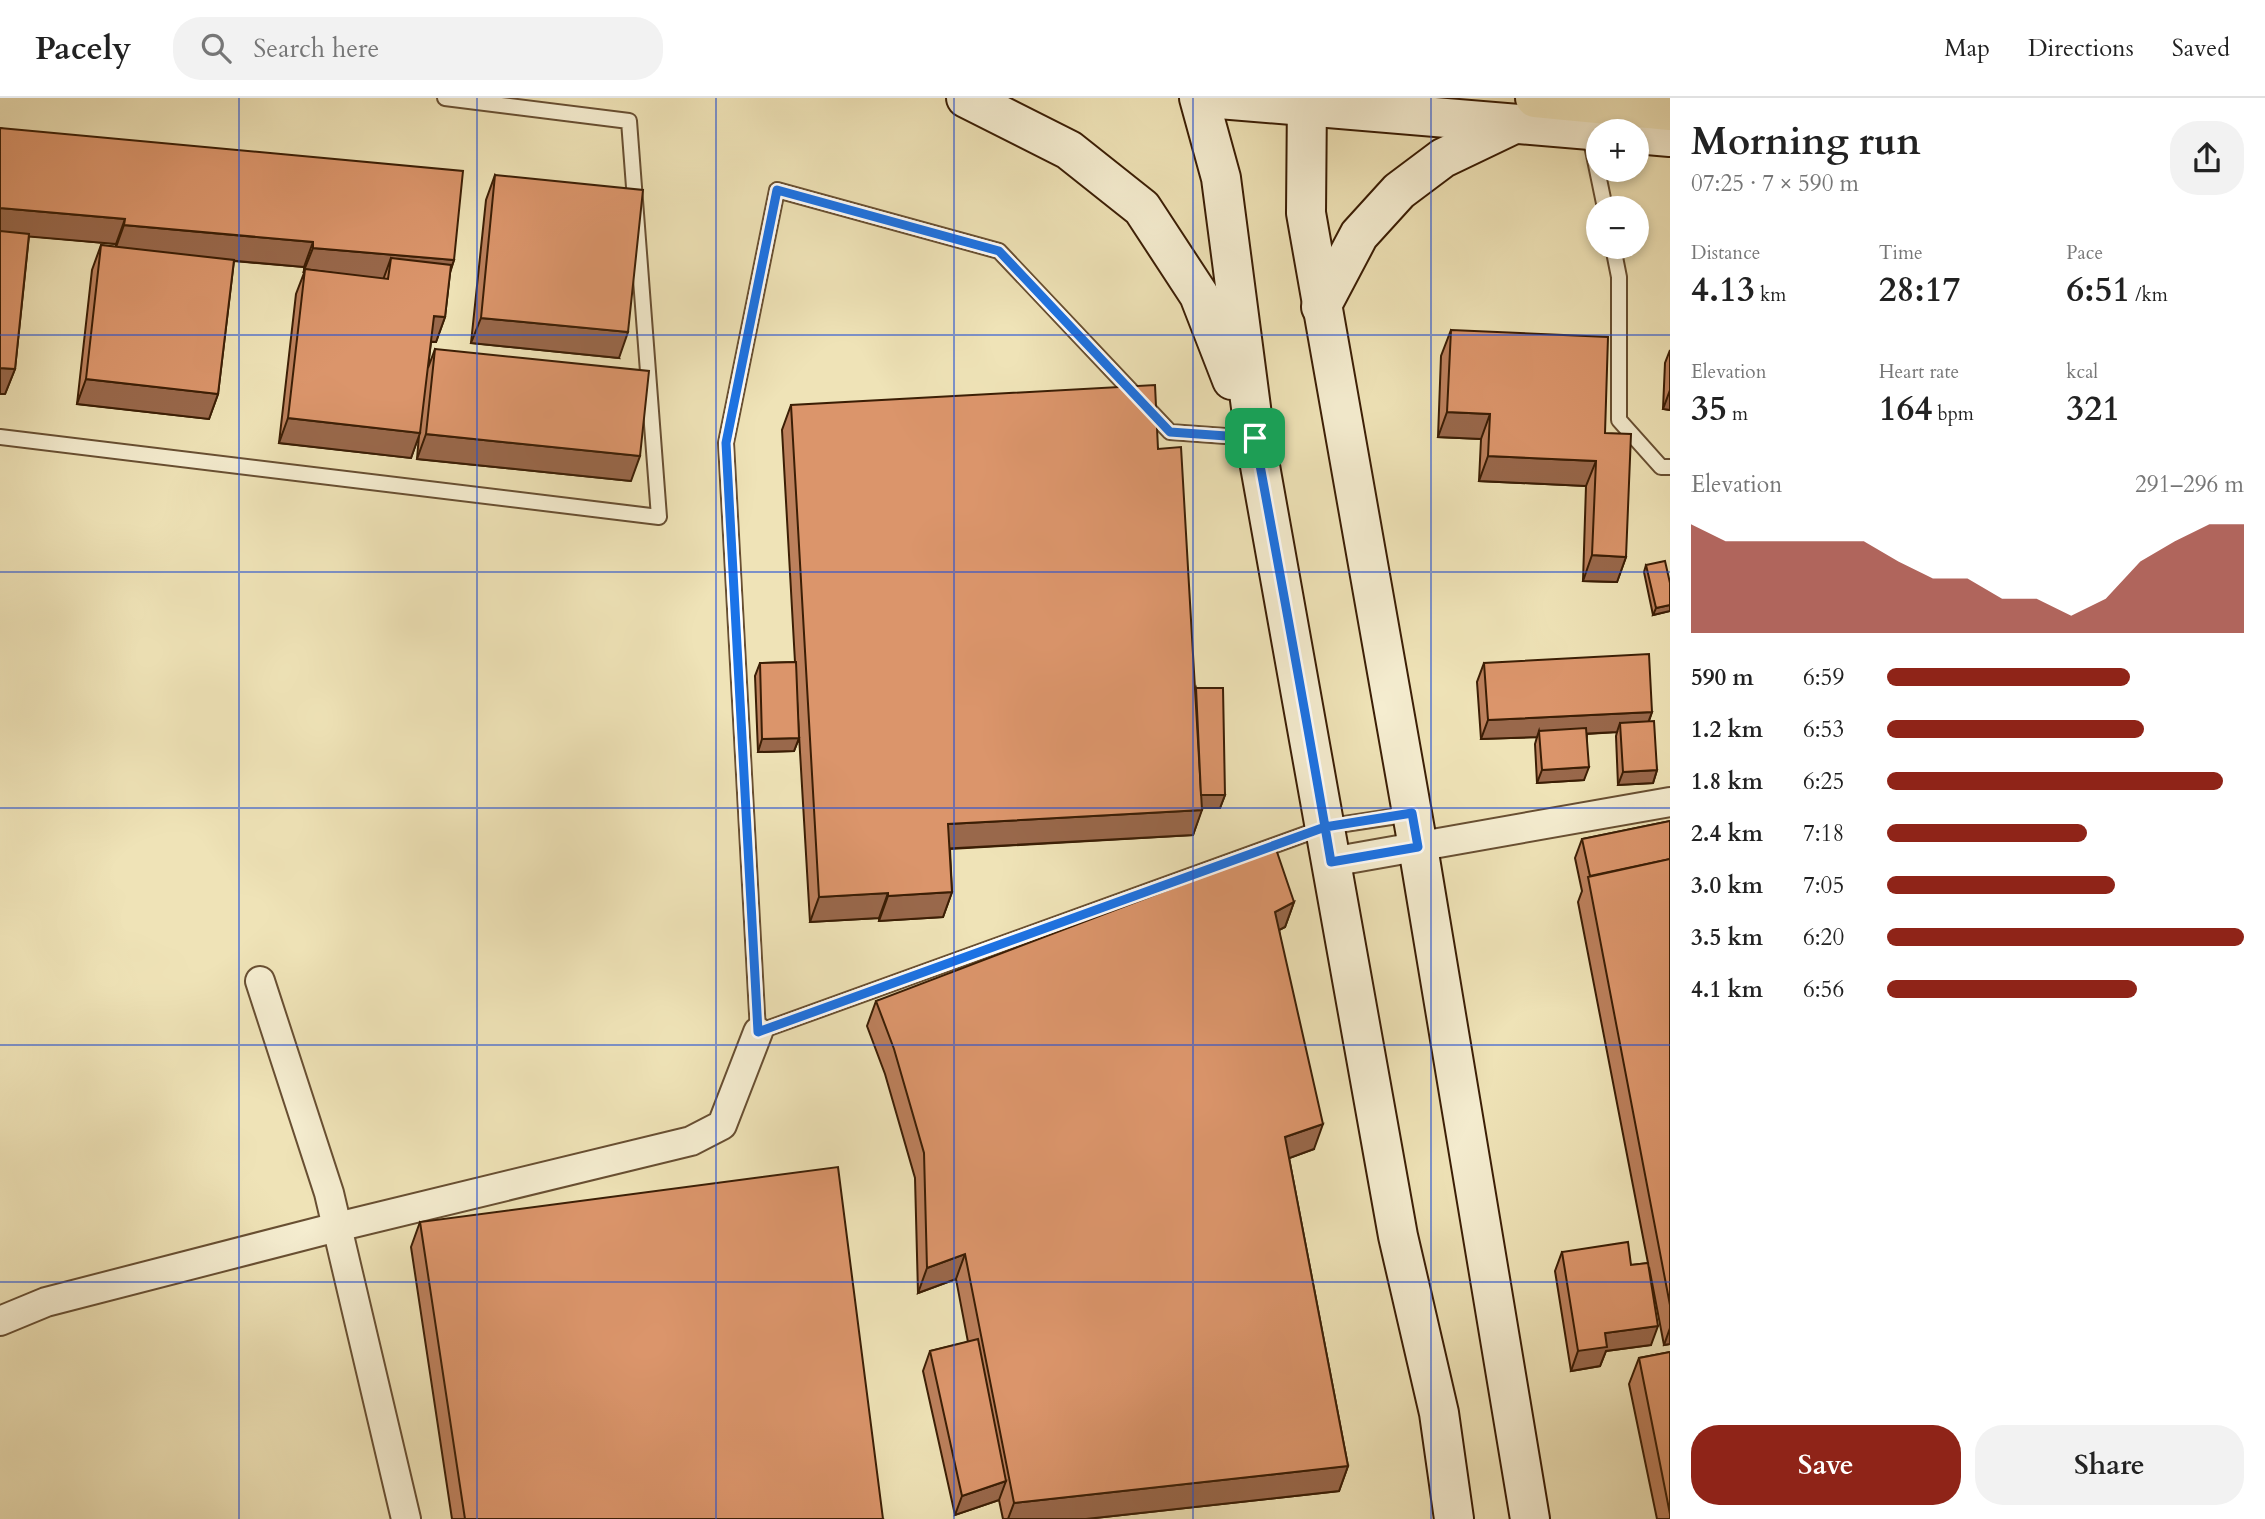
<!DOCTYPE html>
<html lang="en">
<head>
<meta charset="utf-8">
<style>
  body { margin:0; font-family:Cardo,serif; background:#f2f2f2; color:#222; height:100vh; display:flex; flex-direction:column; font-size:26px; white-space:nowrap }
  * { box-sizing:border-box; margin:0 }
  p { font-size:23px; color:#767676 }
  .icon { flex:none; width:38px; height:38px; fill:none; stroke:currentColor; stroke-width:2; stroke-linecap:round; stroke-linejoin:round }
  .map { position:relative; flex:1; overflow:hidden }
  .sheet { display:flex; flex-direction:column; background:#fff; width:595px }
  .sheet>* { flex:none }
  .tools { position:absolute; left:1586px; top:21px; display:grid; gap:14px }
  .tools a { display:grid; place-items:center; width:63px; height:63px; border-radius:50%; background:#fff; box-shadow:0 4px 10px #0003; font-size:35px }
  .pin { position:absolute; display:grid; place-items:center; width:60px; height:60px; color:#fff; margin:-30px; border-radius:14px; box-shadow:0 4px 10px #0006 }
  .round { display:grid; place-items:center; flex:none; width:74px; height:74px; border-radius:28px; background:#f2f2f2 }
  .summary { display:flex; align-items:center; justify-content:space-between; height:119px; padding:0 21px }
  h1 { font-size:38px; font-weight:700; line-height:52px }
  .figures { display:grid; grid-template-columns:repeat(3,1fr); gap:10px; height:119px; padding:7px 21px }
  .figures div { display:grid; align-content:center }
  .figures b { font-size:35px; font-weight:700 }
  .figures small { font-size:19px; font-weight:400 }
  .figures p { font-size:19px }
  .chart { height:196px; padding:14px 21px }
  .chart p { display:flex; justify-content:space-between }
  .chart svg { width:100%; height:126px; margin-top:7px; fill:#8f2418; opacity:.7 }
  .button { display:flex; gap:14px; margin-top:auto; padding:14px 21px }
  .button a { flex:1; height:80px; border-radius:28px; background:#8f2418; color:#fff; font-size:28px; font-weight:700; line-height:80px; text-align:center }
  .button a+a { background:#f2f2f2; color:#222 }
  ul { padding:0 21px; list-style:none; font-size:23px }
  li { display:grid; grid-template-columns:112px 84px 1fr; align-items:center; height:52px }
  li i { height:18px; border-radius:9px; background:#8f2418 }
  header { display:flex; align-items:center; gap:42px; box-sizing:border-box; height:98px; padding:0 35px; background:#fff; border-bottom:2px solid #e0e0e0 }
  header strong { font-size:33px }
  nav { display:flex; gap:38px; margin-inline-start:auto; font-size:24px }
  .search { width:490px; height:63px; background:#f2f2f2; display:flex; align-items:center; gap:18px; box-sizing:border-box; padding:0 24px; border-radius:28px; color:#767676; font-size:26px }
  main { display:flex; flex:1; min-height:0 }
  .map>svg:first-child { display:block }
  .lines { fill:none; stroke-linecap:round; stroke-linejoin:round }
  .service-casing { stroke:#684f32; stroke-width:18 }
  .minor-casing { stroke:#684f32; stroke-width:32 }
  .secondary-casing { stroke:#3b1e05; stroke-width:42 }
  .trunk-casing { stroke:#3b1e05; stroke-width:42 }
  .service { stroke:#f5edd0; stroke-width:14 }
  .minor { stroke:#f5edd0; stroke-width:28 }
  .secondary { stroke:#f5edd0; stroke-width:38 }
  .trunk { stroke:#efe3b7; stroke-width:38 }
  .wall { fill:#bc805c; stroke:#3b1e05; stroke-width:2 }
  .shaded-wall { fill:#99684b; stroke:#3b1e05; stroke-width:2 }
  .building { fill:#db956b; stroke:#3b1e05; stroke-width:2 }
  .route-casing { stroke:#fff; stroke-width:14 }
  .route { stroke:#1a73e8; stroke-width:9 }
  .grid { fill:none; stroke:#1d4ed8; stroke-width:2; stroke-opacity:0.55 }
</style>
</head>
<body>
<header>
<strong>Pacely</strong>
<div class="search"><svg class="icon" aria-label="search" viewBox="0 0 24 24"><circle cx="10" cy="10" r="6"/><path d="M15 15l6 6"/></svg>Search here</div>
<nav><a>Map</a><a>Directions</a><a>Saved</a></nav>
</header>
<main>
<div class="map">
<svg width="1670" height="1421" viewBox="0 0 1670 1421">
  <rect width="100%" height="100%" fill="#efe3b7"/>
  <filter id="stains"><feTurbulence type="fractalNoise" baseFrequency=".00286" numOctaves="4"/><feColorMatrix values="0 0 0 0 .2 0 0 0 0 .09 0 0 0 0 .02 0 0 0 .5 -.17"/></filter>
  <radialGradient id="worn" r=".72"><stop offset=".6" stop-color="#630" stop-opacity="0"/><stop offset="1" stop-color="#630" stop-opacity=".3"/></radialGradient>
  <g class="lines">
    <defs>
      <g id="service">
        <polyline points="1589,33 1605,110"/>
        <polyline points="1613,149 1619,179 1619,322 1661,369 1670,369"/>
        <polyline points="0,339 659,419 629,23 445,0"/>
        <polyline points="1253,340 1170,334 999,153 777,92 726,345 758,934 1325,729 1411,716"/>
      </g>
      <g id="minor">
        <polyline points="1331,764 1670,704"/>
        <polyline points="260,883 329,1095 406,1421"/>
        <polyline points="0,1223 46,1204 337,1129 691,1043 722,1027 758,934"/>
      </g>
      <g id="secondary">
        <polyline points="966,0 1069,52 1142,110 1199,197 1232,282"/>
        <polyline points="1199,0 1221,80 1255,340 1398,1138 1439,1315 1454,1421"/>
        <polyline points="1207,0 1602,33"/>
        <polyline points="1307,0 1306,115 1418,749 1530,1421"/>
        <polyline points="1636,36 1670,39"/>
        <polyline points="1321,209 1359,137 1399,93 1443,60 1514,26"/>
      </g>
      <polyline id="trunk" points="1535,0 1670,13"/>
    </defs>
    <!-- service casing -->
    <use href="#service" class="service-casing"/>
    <!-- minor casing -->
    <use href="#minor" class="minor-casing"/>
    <!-- secondary casing -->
    <use href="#secondary" class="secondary-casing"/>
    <!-- trunk casing -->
    <use href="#trunk" class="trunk-casing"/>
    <!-- service -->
    <use href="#service" class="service"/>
    <!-- minor -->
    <use href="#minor" class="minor"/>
    <!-- secondary -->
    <use href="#secondary" class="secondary"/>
    <!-- trunk -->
    <use href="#trunk" class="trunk"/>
  </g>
  <!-- wall -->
  <g class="wall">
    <polygon points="0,30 454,162 450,175 445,219 436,244 431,244 428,270 435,251 631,383 417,361 419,337 411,360 279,345 296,196 304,175 304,169 234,163 218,296 209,321 77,306 92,172 101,147 116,149 116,146 29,138 15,271 5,296"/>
    <polygon points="495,77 619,260 471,245 486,102"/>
    <polygon points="1451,232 1605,335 1626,459 1617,484 1583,483 1586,388 1479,383 1481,341 1438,339 1441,258"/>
    <polygon points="1670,252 1670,312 1663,311 1665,265"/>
    <polygon points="791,307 1158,351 1195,593 1196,590 1225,697 1220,710 1202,710 1193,737 950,751 952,794 943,819 879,823 879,820 810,824 797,603 799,640 794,653 758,654 755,578 760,565 795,564 782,332"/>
    <polygon points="1646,467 1670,485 1670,513 1653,517 1644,474"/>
    <polygon points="1484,565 1652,614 1649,623 1657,672 1653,685 1618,687 1616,638 1617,634 1587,636 1584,682 1537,685 1535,646 1537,639 1481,641 1477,584"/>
    <polygon points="1670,723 1670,1246 1664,1247 1649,1169 1651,1247 1606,1253 1600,1268 1571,1273 1555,1173 1562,1154 1631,1167 1648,1165 1578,804 1582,793 1575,760 1582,741"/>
    <polygon points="1294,804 1285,829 1279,832 1314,1051 1289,1060 1348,1368 1339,1393 1086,1421 1003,1421 999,1402 955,1417 923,1273 930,1253 968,1244 956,1181 918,1195 915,1080 885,976 867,928 876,903"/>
    <polygon points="420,1124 883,1421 452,1421 411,1149"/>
    <polygon points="1670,1254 1670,1421 1657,1421 1629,1286 1639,1260"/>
  </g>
  <!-- shaded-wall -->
  <g class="shaded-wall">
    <polygon points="0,110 125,121 116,146 0,136"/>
    <polygon points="124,127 313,144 304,169 115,152"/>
    <polygon points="313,150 454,162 445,188 391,160 383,182 305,171 303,175"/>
    <polygon points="434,218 445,219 436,244 425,243"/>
    <polygon points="481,220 628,234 619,260 471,245"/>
    <polygon points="0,270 15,271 5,296 0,296"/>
    <polygon points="86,281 218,296 209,321 77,306"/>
    <polygon points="1670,292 1670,312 1663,311"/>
    <polygon points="1447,314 1490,316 1481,341 1438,339"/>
    <polygon points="288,320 420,335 411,360 279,345"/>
    <polygon points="426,336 640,358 631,383 417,361"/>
    <polygon points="1488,358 1596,363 1586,388 1479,383"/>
    <polygon points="1592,457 1626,459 1617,484 1583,483"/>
    <polygon points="1670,507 1670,513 1653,517 1656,510"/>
    <polygon points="1652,614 1645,633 1620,625 1617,634 1540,638 1539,633 1537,639 1481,641 1488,622"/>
    <polygon points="799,640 794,653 758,654 762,641"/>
    <polygon points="1589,669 1584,682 1537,685 1542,672"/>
    <polygon points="1657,672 1653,685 1618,687 1623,674"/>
    <polygon points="1198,697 1225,697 1220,710 1193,710"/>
    <polygon points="1202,712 1193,737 939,751 948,726"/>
    <polygon points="952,794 943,819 879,823 888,798"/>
    <polygon points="888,795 879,820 810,824 819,799"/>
    <polygon points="1294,804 1285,829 1265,839 1275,814"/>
    <polygon points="1323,1026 1314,1051 1276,1065 1285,1039"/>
    <polygon points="965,1156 956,1181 918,1195 927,1170"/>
    <polygon points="1658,1228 1651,1247 1606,1253 1600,1268 1571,1273 1578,1253 1605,1235"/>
    <polygon points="1670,1230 1670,1246 1664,1247"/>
    <polygon points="1348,1368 1339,1393 1086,1421 1008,1421 1014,1405"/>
    <polygon points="1006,1383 999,1402 955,1417 962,1398"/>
  </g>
  <!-- building -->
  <g class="building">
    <polygon points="0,30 463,73 454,162 313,150 313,144 124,127 125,121 0,110"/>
    <polygon points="495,77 643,92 628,234 481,220"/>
    <polygon points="0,133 29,136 15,271 0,270"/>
    <polygon points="101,147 234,162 218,296 86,281"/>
    <polygon points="391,160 451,167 445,219 434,218 420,335 288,320 305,171 388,181"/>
    <polygon points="1451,232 1608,239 1605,335 1631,336 1626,459 1592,457 1596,363 1488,358 1490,316 1447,314"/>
    <polygon points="435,251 649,273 640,358 426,336"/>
    <polygon points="1155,287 1158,351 1181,349 1202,712 948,726 952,794 888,798 888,795 819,799 791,307"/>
    <polygon points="1665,463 1670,485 1670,507 1656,510 1646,467"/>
    <polygon points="1649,556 1652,614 1488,622 1484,565"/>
    <polygon points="796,564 799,640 762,641 760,565"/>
    <polygon points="1196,590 1223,590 1225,697 1201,697"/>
    <polygon points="1654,623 1657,672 1623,674 1620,625"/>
    <polygon points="1586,630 1589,669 1542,672 1539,633"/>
    <polygon points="1670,723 1670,761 1590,778 1582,741"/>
    <polygon points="1276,751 1294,804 1275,814 1323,1026 1285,1039 1348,1368 1014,1405 965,1156 927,1170 924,1055 894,951 876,903"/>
    <polygon points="1670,761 1670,1207 1588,779"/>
    <polygon points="838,1069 883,1421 465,1421 420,1124"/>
    <polygon points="1628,1144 1631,1167 1648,1165 1658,1228 1605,1235 1607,1249 1578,1253 1562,1154"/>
    <polygon points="978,1241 1006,1383 962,1398 930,1253"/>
    <polygon points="1670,1254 1670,1416 1639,1260"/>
  </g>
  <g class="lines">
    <defs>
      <path id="route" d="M1255,340L1170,334L999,153L777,92L726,345L758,934L1325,729L1412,715L1418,749L1331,764C1307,622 1281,481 1255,340"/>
    </defs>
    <!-- route casing -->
    <use href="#route" class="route-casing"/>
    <!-- route -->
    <use href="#route" class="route"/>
  </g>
  <!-- grid -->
  <path class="grid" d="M239,0V1421M477,0V1421M716,0V1421M954,0V1421M1193,0V1421M1431,0V1421M0,237H1670M0,474H1670M0,710H1670M0,947H1670M0,1184H1670"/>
  <rect width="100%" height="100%" filter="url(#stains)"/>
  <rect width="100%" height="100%" fill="url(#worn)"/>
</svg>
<div class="tools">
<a>+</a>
<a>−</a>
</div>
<div class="pin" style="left:1255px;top:340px;background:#1e9e55"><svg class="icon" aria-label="arrive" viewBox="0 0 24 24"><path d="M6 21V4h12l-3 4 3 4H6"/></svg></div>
</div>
<section class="sheet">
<div class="summary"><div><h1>Morning run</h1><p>07:25 · 7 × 590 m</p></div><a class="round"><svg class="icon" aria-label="share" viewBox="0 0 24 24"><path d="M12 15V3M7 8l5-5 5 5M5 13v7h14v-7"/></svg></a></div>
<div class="figures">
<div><p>Distance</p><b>4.13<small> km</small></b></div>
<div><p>Time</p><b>28:17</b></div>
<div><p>Pace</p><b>6:51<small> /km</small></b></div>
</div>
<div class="figures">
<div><p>Elevation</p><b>35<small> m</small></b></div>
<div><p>Heart rate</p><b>164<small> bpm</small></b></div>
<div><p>kcal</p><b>321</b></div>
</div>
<div class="chart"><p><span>Elevation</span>291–296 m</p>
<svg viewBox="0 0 160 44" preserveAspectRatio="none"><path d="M0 44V6L10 12L20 12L30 12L40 12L50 12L60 19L70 25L80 25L90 32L100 32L110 38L120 32L130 19L140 12L150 6L160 6V44z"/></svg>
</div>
<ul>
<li><b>590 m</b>6:59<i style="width:68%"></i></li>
<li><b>1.2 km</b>6:53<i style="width:72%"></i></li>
<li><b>1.8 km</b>6:25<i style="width:94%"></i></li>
<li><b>2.4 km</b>7:18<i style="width:56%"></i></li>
<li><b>3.0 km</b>7:05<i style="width:64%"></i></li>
<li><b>3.5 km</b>6:20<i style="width:100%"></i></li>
<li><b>4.1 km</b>6:56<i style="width:70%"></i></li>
</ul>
<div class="button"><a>Save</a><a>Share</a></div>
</section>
</main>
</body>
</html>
